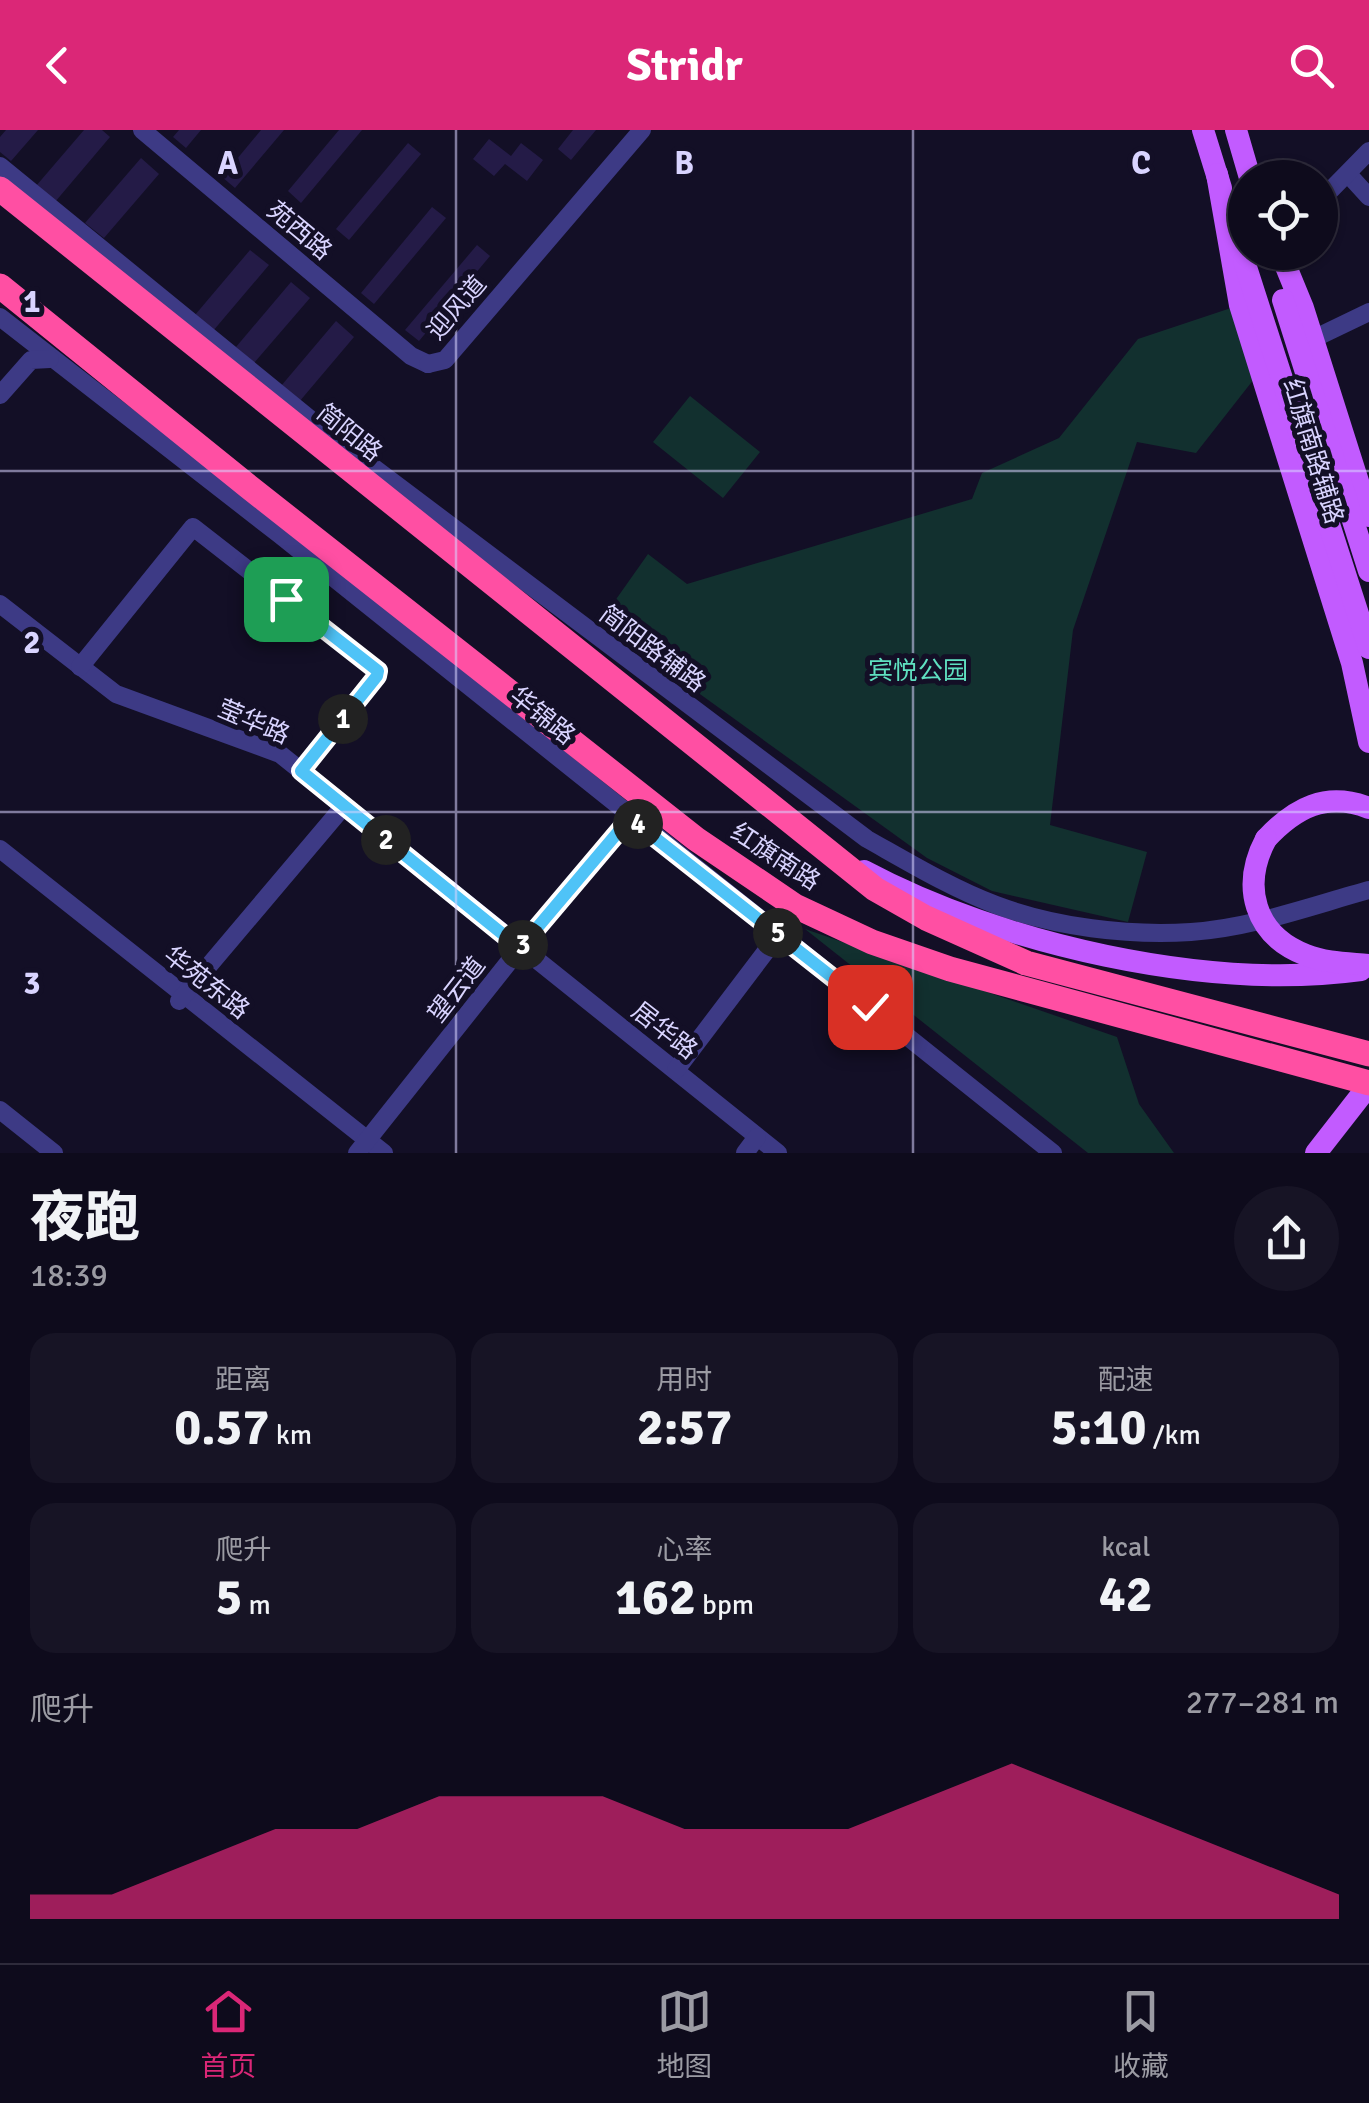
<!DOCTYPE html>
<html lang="zh">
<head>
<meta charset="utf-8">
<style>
  body { margin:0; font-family:Signika,"Noto Sans SC",sans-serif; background:#171425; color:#f1f3f6; height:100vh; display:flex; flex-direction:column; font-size:38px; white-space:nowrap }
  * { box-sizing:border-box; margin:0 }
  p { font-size:32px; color:#9b9ba3 }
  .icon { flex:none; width:55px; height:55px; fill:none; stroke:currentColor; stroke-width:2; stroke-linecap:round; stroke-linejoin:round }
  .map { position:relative; height:1023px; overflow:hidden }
  .details { display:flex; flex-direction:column; background:#0e0b1c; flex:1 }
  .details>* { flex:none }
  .buttons { position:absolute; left:1228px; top:30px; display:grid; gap:20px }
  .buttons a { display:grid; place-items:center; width:110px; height:110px; border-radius:50%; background:#0e0b1c; box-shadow:0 2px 8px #0004,0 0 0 2px #2e2b3b; font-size:50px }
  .pin { position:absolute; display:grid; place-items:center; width:85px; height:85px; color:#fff; margin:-42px; border-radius:20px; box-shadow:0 5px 15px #0006 }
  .km { position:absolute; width:50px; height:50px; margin:-25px; border-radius:50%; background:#222; color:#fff; font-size:28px; line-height:50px; text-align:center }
  .round { display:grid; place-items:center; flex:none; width:105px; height:105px; border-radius:52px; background:#171425 }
  .overview { display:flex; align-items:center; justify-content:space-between; height:170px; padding:0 30px }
  h1 { font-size:55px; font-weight:800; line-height:75px }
  .stats { display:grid; grid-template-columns:repeat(3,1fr); gap:15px; height:170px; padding:10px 30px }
  .stats div { display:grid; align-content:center; border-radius:25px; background:#171425; text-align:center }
  .stats b { font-size:50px; font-weight:800 }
  .stats small { font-size:28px; font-weight:400 }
  .stats p { font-size:28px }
  .chart { height:280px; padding:20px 30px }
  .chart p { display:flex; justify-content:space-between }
  .chart svg { width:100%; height:180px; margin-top:10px; fill:#db2777; opacity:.7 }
  header { display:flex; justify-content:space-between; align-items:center; height:130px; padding:0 30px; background:#db2777; color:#fff; font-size:45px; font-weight:800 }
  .tabs { display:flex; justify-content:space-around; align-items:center; height:140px; border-top:2px solid #2e2b3b; background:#0e0b1c; font-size:28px; color:#9b9ba3 }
  .tabs a { display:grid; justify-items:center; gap:5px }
  .tabs .active { color:#db2777 }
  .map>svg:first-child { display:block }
  .green { fill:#12302f }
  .building { fill:#241b47 }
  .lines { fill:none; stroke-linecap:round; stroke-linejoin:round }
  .minor { stroke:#3d3a85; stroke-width:18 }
  .major { stroke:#c25bff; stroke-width:22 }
  .highway { stroke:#ff4fa3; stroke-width:25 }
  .major-bridge { stroke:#c25bff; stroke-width:22 }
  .route-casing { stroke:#fff; stroke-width:20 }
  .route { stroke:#4fc3f7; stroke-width:12 }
  .grid { fill:none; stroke:#d9d4ff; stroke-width:2.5; stroke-opacity:0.55 }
  .labels { text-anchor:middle; stroke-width:10; stroke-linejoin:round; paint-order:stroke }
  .street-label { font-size:25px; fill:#d9d4ff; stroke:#130f26 }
  .park-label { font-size:25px; fill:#5fe0c0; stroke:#130f26 }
  .grid-label { font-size:32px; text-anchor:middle; font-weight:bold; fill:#d9d4ff; stroke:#130f26; stroke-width:10; stroke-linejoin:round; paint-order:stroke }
</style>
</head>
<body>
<header><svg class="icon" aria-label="back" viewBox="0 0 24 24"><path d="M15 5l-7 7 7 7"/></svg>Stridr<svg class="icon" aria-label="search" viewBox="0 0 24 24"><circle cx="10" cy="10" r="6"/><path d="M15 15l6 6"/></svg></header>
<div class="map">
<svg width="1369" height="1023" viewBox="0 0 1369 1023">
  <rect width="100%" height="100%" fill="#130f26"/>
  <!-- green -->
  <g class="green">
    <polygon points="1231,178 1254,249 1196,323 1137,312 1073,500 1050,695 1147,722 1128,792 992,761 927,728 600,492 648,424 687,454 972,369 982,343 1059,308 1138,209"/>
    <polygon points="690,266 760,322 723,368 653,312"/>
    <polygon points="805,799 1117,907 1139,974 1174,1023 1088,1023"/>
  </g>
  <!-- building -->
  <g class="building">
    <polygon points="6,0 38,0 11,31 0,22 0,7"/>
    <polygon points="84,0 102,0 110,7 55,72 36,56"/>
    <polygon points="179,0 201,0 186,18 173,7"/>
    <polygon points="261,0 284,0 235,58 222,47"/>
    <polygon points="339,0 362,0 301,73 288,61"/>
    <polygon points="573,0 596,0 571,30 558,19"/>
    <polygon points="489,9 511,26 521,13 543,30 527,51 505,34 494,46 473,29"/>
    <polygon points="408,13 421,24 349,110 336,99"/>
    <polygon points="141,28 159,44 104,108 85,93"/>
    <polygon points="432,77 446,88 374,174 361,163"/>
    <polygon points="477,115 490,126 419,211 405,200"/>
    <polygon points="250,120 269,135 213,201 195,185"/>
    <polygon points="291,152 310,168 254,233 236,217"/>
    <polygon points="336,191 354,207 299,272 281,256"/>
  </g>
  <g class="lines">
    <!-- minor -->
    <g class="minor">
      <polyline points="142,0 411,226 428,234"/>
      <path d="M0,36L321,298L867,709C908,732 951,758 996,775C1055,797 1127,806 1191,802C1251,798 1311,776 1369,760"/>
      <polyline points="1348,44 1369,67"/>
      <polyline points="1320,71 1369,21"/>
      <polyline points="0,187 280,405 1053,1023"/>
      <polyline points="1313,209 1369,182"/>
      <polyline points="428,234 445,230 642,0"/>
      <polyline points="0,265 31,230 50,229"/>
      <polyline points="0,474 116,564 280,624 778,1023"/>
      <polyline points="80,537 193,397 378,541 377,546 301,641"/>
      <polyline points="0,719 384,1023"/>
      <polyline points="179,871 343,677"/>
      <polyline points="676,940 779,804"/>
      <polyline points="0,980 54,1023"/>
      <polyline points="357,1023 520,818 630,688"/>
      <polyline points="745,1023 757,1007"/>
    </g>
    <!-- major -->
    <g class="major">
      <polyline points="1203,0 1221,58"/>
      <polyline points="1236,0 1250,48"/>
      <polyline points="1217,44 1240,175 1352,533 1369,612"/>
      <polyline points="1280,122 1303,178 1369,386"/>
      <polyline points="1244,131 1369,518"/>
      <path d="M1266,709C1295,678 1326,661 1369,678"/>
      <path d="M864,741C1001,814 1206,861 1361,840"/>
      <polyline points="1316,1023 1369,955"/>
    </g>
    <!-- highway -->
    <g class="highway">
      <polyline points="0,59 875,759 926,788 1026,833 1369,924"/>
      <polyline points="0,156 249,357 696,709 795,776 872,812 950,839 1369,953"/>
    </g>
    <!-- major-bridge -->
    <g class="major-bridge">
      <polyline points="1283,170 1369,441"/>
      <path d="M1266,709C1241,756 1254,805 1306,825C1326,833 1349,833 1369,835"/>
    </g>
  </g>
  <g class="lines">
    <defs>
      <polyline id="route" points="286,469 378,541 377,546 301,641 520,818 630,688 870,877"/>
    </defs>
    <!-- route casing -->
    <use href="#route" class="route-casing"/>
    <!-- route -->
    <use href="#route" class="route"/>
  </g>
  <!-- grid -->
  <path class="grid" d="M456,0V1023M913,0V1023M0,341H1369M0,682H1369"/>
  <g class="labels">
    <!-- street labels -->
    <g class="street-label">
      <text transform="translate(300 100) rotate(40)" y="9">苑西路</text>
      <text transform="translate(456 177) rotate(-49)" y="9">迎风道</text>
      <text transform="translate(350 302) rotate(39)" y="9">简阳路</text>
      <text transform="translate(1314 321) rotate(73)" y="9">红旗南路辅路</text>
      <text transform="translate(653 518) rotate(37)" y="9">简阳路辅路</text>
      <text transform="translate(543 585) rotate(39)" y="9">华锦路</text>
      <text transform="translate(254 591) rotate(23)" y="9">莹华路</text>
      <text transform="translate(776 726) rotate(33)" y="9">红旗南路</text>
      <text transform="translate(207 852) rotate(38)" y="9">华苑东路</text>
      <text transform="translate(456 859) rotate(-52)" y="9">望云道</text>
      <text transform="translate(665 900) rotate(38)" y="9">居华路</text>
    </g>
    <!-- park labels -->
    <g class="park-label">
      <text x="918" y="549">宾悦公园</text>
    </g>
  </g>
  <g class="grid-label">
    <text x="228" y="44">A</text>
    <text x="684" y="44">B</text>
    <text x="1141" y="44">C</text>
    <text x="32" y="182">1</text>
    <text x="32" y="523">2</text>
    <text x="32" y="864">3</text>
  </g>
</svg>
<div class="buttons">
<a><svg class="icon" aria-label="locate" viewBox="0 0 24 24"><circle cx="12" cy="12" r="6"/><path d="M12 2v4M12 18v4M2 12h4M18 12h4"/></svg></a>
</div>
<div class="pin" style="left:286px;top:469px;background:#1e9e55"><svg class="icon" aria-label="arrive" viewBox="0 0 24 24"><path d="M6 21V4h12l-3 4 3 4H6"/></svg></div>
<div class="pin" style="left:870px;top:877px;background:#d93025"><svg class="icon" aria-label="check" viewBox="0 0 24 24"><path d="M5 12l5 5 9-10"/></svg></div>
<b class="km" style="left:343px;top:589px">1</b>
<b class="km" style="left:386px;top:710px">2</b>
<b class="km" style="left:523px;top:815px">3</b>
<b class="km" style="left:638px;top:694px">4</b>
<b class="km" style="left:778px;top:803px">5</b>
</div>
<section class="details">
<div class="overview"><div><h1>夜跑</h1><p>18:39</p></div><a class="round"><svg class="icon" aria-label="share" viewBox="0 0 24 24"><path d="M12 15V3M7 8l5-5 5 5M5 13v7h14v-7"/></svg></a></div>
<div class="stats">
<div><p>距离</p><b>0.57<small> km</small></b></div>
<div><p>用时</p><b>2:57</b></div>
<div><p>配速</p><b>5:10<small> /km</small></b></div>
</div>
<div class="stats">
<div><p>爬升</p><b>5<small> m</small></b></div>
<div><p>心率</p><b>162<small> bpm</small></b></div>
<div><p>kcal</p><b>42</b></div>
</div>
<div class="chart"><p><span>爬升</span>277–281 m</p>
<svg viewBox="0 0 160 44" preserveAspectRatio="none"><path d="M0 44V38L10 38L20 30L30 22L40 22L50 14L60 14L70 14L80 22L90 22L100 22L110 14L120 6L130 14L140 22L150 30L160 38V44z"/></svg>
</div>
</section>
<nav class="tabs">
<a class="active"><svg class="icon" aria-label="home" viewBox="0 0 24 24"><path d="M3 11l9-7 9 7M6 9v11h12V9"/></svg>首页</a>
<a><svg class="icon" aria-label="map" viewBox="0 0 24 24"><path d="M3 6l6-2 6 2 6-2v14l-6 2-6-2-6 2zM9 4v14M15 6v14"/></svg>地图</a>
<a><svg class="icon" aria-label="saved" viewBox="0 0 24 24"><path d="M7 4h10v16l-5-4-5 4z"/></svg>收藏</a>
</nav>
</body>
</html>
